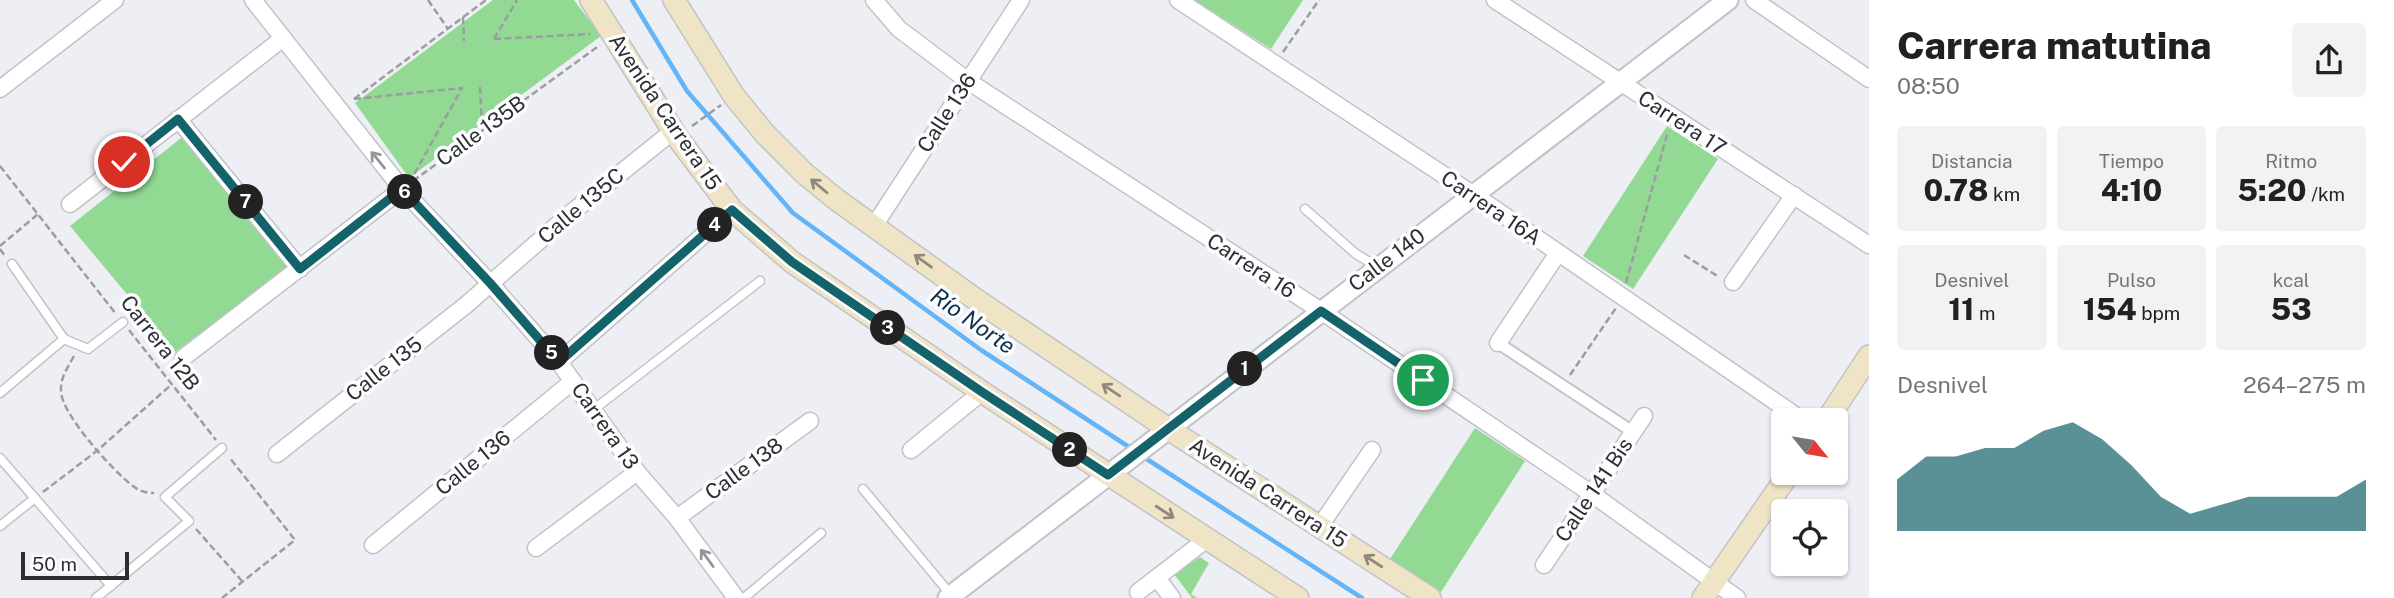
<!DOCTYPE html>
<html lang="es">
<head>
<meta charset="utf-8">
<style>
  body { margin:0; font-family:"Public Sans",sans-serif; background:#f2f2f2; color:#202124; height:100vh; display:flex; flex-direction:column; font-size:26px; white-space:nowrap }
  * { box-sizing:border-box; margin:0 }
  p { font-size:23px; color:#757577 }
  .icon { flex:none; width:38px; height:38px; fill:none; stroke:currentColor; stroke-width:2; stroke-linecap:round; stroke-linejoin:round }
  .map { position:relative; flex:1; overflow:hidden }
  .side { display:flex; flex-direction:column; background:#fff; width:525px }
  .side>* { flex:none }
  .needle { width:46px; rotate:120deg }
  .tools { position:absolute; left:1771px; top:408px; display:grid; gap:14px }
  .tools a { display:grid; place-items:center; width:77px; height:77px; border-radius:7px; background:#fff; box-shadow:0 2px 5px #0004; font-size:35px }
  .scale { position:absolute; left:21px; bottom:18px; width:108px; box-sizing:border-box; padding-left:7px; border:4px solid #2e2e30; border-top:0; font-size:19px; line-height:24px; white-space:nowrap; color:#2e2e30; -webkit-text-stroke:5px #fcfdff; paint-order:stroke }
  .pin { position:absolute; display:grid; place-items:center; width:60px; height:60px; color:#fff; margin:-30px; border:4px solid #fff; border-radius:50%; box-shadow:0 2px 7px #0007 }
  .km { position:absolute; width:35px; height:35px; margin:-18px; border-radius:50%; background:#222; color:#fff; font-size:19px; line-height:35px; text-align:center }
  .round { display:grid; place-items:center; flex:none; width:74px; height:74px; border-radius:7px; background:#f2f2f2 }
  .headline { display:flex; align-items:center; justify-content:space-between; height:119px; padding:0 28px }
  h1 { font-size:38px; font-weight:800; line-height:52px }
  .stats { display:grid; grid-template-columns:repeat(3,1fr); gap:10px; height:119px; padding:7px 28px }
  .stats div { display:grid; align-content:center; border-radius:7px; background:#f2f2f2; text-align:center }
  .stats b { font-size:30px; font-weight:800 }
  .stats small { font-size:19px; font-weight:400 }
  .stats p { font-size:19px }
  .chart { height:196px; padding:14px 28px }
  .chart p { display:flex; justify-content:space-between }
  .chart svg { width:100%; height:126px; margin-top:7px; fill:#14636a; opacity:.7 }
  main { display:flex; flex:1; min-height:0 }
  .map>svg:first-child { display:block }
  .green { fill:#92da93 }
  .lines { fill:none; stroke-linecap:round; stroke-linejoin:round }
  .stream { stroke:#64b4f8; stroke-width:4.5 }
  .service-casing { stroke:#c2c3c7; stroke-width:11 }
  .pedestrian-casing { stroke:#c2c3c7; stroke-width:14 }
  .minor-casing { stroke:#c2c3c7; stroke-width:19 }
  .tertiary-casing { stroke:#c2c3c7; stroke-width:23 }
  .secondary-casing { stroke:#c2c3c7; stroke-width:24 }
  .path { stroke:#9c9da1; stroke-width:2.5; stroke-dasharray:7 3.5; stroke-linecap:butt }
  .service { stroke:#fff; stroke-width:8 }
  .pedestrian { stroke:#fff; stroke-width:10 }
  .minor { stroke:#fff; stroke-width:16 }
  .tertiary { stroke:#fff; stroke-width:19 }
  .secondary { stroke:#f0e4c6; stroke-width:21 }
  .oneway { stroke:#969698 }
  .oneway2 { stroke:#8f897b }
  .route-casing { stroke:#fff; stroke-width:14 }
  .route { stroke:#14636a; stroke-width:9 }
  .labels { text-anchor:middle; stroke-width:7; stroke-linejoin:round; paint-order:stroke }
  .street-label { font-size:21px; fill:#2e2e30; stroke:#fcfdff }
  .water-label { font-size:23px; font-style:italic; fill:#0f314c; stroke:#fcfdff }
</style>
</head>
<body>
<main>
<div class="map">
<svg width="1869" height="598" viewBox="0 0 1869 598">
  <rect width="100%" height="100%" fill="#eeeff4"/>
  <!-- green -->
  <g class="green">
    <polygon points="493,0 574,0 601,36 409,178 355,103"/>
    <polygon points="1194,0 1303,0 1271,49"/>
    <polygon points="1667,126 1718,159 1633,289 1583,256"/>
    <polygon points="186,134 290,266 175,352 70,226"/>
    <polygon points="1475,428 1525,461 1441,592 1390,559"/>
    <polygon points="1200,557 1209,563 1191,594 1197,598 1192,598 1174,574"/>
  </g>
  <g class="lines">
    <!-- stream -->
    <g class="stream">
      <polyline points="632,0 687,91 793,213 981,350 1132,449"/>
      <polyline points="1142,456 1362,598"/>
    </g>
    <defs>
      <g id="service">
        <polyline points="1305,209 1356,254 1378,267"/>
        <polyline points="12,264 64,339"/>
        <polyline points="0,393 64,339 88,349 123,322"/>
        <polyline points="593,410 760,281"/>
        <polyline points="0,458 111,586"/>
        <polyline points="863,489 951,595"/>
        <polyline points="0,526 35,498"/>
        <polyline points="96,598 189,521 165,497 222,448"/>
        <polyline points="744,598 821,533"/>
      </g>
      <polyline id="pedestrian" points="1498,343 1633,432"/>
      <g id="minor">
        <polyline points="253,0 402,189 490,283 559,362 637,472 677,518 736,598"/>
        <polyline points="874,0 899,29 968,81 1321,311 1592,494 1737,598"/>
        <polyline points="1178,0 1483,201 1802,420"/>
        <polyline points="1495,0 1869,245"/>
        <polyline points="1754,0 1869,79"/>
        <polyline points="0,89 115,0"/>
        <polyline points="178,119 300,269"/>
        <polyline points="70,204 282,39"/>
        <polyline points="874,226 1021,0"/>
        <polyline points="1733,282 1794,195"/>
        <polyline points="1498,343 1558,253"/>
        <polyline points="183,358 402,189"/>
        <polyline points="559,362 732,210"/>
        <polyline points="911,450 982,392"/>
        <polyline points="277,454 466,305 571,213 673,131"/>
        <polyline points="677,518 810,421"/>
        <polyline points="1320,526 1372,450"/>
        <polyline points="373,545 573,381"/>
        <polyline points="536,548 637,472"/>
        <polyline points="1544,565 1644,416"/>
        <polyline points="1157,578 1172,598"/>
        <polyline points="1138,592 1207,539"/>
      </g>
      <polyline id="tertiary" points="948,598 1728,0"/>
      <g id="secondary">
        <polyline points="591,0 677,137 732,210 792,262 982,392 1298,598"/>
        <polyline points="674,0 734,96 765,134 805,174 837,200 978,301 1167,428 1430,598"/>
        <polyline points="1827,420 1869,356"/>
        <polyline points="1703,598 1790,472"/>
      </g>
    </defs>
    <!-- service casing -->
    <use href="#service" class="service-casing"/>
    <!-- pedestrian casing -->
    <use href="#pedestrian" class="pedestrian-casing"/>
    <!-- minor casing -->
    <use href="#minor" class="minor-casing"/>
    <!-- tertiary casing -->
    <use href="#tertiary" class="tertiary-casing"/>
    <!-- secondary casing -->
    <use href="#secondary" class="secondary-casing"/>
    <!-- path -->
    <g class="path">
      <polyline points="428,0 448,29"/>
      <polyline points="463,17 464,41"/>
      <polyline points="494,39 590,34"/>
      <polyline points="494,39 517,0"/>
      <polyline points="1283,52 1319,0"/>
      <polyline points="480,87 482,129"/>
      <polyline points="354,99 462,88 412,178"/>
      <polyline points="354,99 486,0"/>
      <polyline points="692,126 721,105"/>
      <polyline points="0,166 116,314"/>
      <polyline points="413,181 600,45"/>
      <polyline points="0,246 38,214"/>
      <polyline points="0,249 5,256"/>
      <polyline points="1684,255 1719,277"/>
      <polyline points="1626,283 1668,131"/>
      <polyline points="129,330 216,440"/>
      <path d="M74,356C68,367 60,378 61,391C61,414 114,472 133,486C139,491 146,493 154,493"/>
      <polyline points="1570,375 1616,308"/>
      <polyline points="43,492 98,450 172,384"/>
      <polyline points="196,529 242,581"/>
      <polyline points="222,598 295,540 229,457"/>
    </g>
    <!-- service -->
    <use href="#service" class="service"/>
    <!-- pedestrian -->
    <use href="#pedestrian" class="pedestrian"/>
    <!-- minor -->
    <use href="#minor" class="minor"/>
    <!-- tertiary -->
    <use href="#tertiary" class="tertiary"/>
    <!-- secondary -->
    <use href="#secondary" class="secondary"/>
  </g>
  <!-- one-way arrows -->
  <defs><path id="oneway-shaft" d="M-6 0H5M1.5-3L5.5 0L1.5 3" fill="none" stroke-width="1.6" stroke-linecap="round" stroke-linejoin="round" transform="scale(1.75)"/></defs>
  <g class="oneway">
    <use href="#oneway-shaft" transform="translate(378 160) rotate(-129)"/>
    <use href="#oneway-shaft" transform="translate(707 558) rotate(-126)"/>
  </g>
  <g class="oneway2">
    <use href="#oneway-shaft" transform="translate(819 186) rotate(-140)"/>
    <use href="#oneway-shaft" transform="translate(923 261) rotate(-144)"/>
    <use href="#oneway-shaft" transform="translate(1111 390) rotate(-146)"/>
    <use href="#oneway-shaft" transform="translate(1165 512) rotate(33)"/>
    <use href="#oneway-shaft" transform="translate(1373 561) rotate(-147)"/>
  </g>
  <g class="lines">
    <defs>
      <polyline id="route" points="124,162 178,119 300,269 402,189 490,283 559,362 732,210 792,262 982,392 1108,475 1321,311 1423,380"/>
    </defs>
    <!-- route casing -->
    <use href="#route" class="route-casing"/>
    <!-- route -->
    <use href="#route" class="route"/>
  </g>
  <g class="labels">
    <!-- street labels -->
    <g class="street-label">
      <text transform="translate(665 112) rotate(56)" y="7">Avenida Carrera 15</text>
      <text transform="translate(947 113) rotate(-57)" y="7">Calle 136</text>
      <text transform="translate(1682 123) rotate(33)" y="7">Carrera 17</text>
      <text transform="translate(481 131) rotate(-36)" y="7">Calle 135B</text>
      <text transform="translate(581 206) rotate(-40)" y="7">Calle 135C</text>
      <text transform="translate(1491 208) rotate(34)" y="7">Carrera 16A</text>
      <text transform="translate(1387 260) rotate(-37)" y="7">Calle 140</text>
      <text transform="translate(1251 266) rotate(33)" y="7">Carrera 16</text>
      <text transform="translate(160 343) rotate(52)" y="7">Carrera 12B</text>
      <text transform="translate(384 369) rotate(-38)" y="7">Calle 135</text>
      <text transform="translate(605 426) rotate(55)" y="7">Carrera 13</text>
      <text transform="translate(473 463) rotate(-39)" y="7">Calle 136</text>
      <text transform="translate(744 469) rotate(-36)" y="7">Calle 138</text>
      <text transform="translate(1594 490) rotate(-56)" y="7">Calle 141 Bis</text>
      <text transform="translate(1268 493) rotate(33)" y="7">Avenida Carrera 15</text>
    </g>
    <!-- water labels -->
    <g class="water-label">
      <text transform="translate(973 321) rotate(35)" y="8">Río Norte</text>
    </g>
  </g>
</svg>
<div class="tools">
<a><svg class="needle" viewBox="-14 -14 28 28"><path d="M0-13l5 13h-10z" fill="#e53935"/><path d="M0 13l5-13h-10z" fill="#757577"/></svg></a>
<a><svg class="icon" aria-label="locate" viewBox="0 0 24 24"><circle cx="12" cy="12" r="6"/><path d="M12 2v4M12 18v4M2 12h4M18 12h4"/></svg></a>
</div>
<div class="scale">50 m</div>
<div class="pin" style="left:1423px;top:380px;background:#1e9e55"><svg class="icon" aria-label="arrive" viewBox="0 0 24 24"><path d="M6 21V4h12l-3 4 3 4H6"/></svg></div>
<div class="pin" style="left:124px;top:162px;background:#d93025"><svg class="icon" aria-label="check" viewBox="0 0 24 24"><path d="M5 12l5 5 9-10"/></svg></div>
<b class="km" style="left:1245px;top:369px">1</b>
<b class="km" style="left:1070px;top:450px">2</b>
<b class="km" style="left:888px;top:328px">3</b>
<b class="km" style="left:715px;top:225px">4</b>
<b class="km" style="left:552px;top:353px">5</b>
<b class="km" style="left:405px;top:192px">6</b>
<b class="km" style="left:246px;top:202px">7</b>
</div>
<section class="side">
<div class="headline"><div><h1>Carrera matutina</h1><p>08:50</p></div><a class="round"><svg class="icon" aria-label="share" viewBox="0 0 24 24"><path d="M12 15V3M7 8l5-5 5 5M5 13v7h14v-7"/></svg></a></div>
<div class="stats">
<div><p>Distancia</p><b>0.78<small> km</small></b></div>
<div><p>Tiempo</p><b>4:10</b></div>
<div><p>Ritmo</p><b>5:20<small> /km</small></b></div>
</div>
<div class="stats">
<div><p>Desnivel</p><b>11<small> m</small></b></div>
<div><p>Pulso</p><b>154<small> bpm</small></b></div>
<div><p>kcal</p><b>53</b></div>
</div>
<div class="chart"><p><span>Desnivel</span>264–275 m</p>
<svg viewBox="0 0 160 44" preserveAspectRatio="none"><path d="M0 44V26L10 18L20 18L30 15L40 15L50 9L60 6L70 12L80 21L90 32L100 38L110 35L120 32L130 32L140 32L150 32L160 26V44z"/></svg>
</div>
</section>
</main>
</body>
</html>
